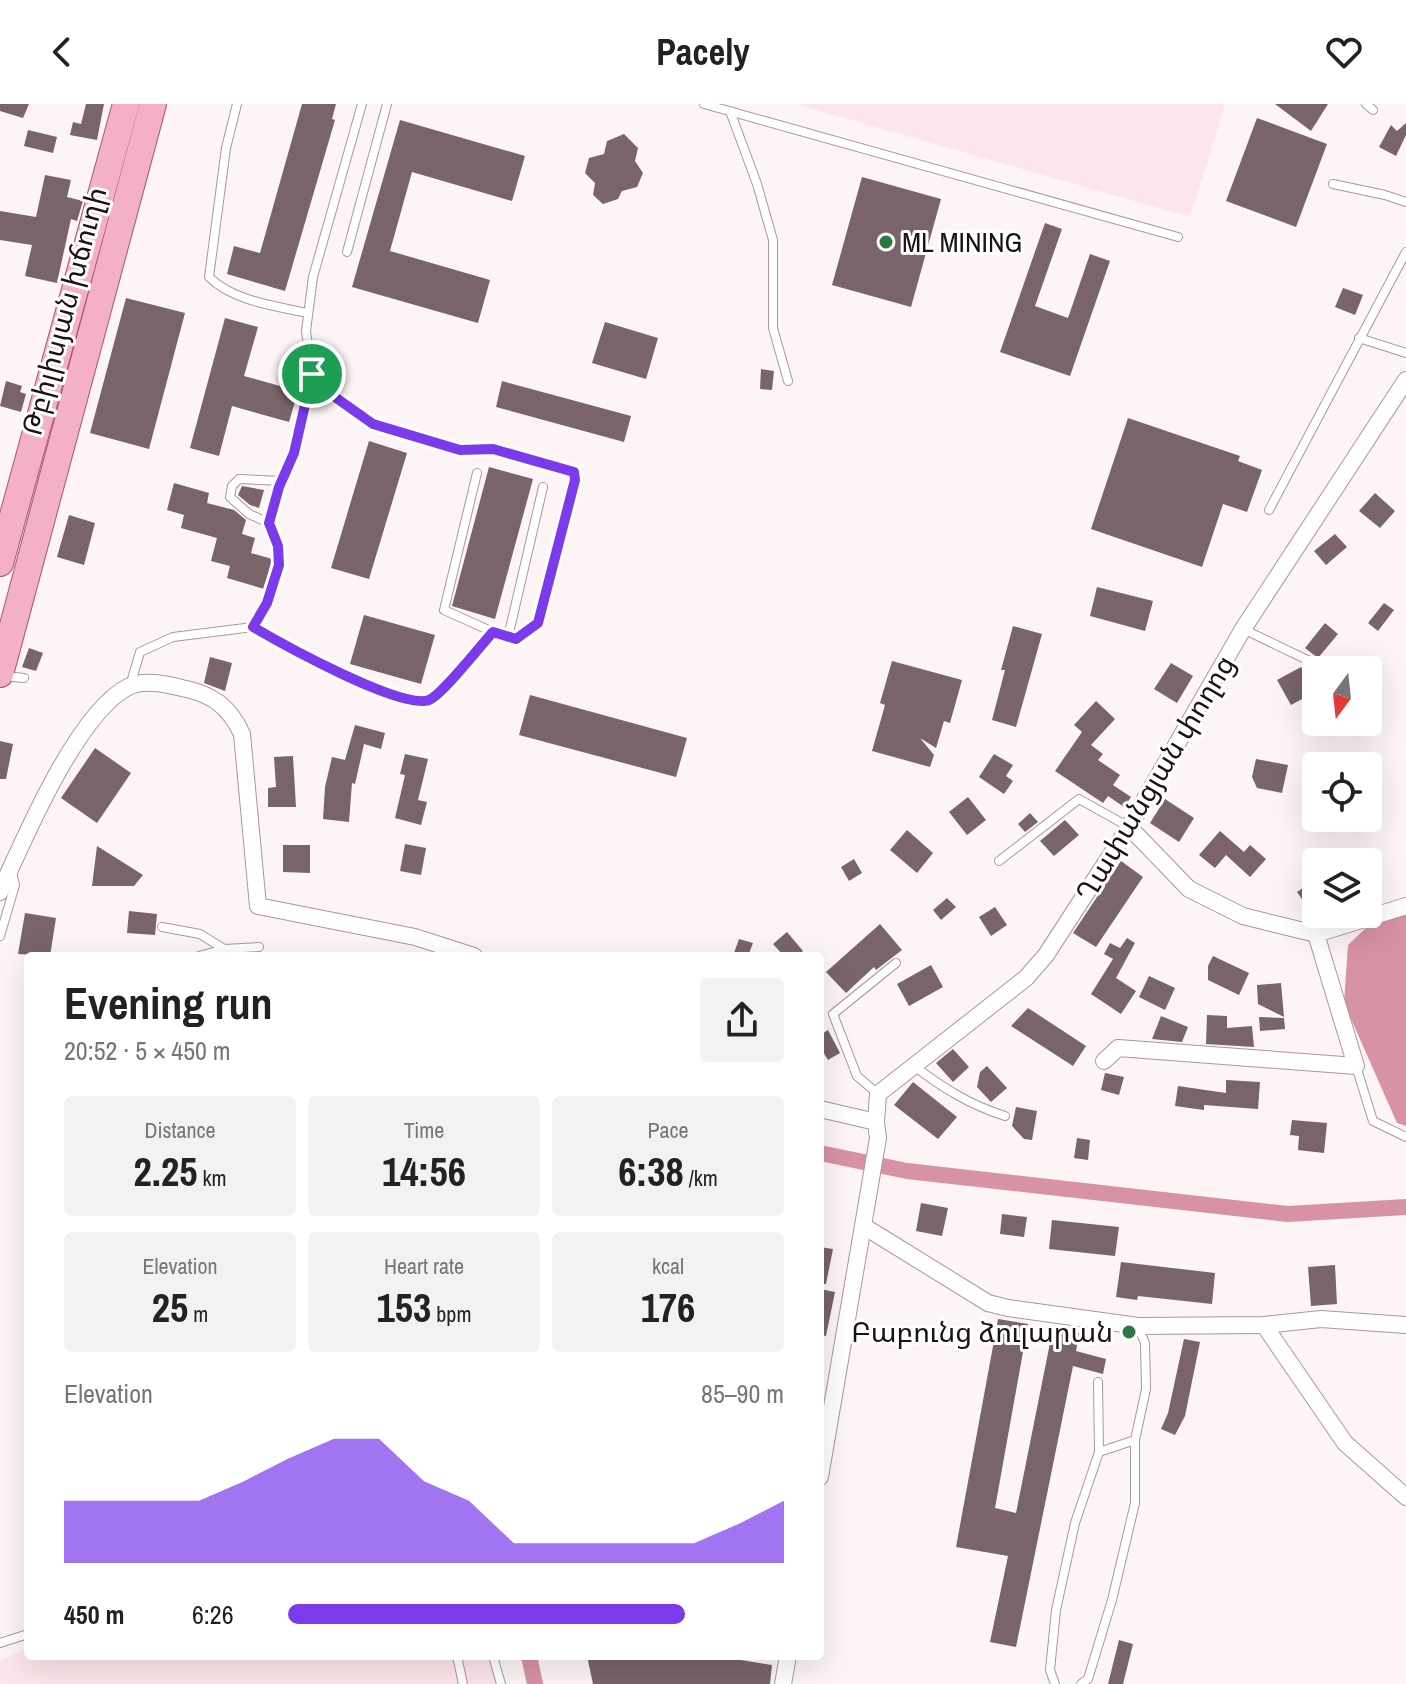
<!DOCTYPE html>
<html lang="en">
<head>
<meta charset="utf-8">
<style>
  body { margin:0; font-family:"Archivo Narrow","Noto Sans Armenian",sans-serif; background:#f2f2f2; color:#222; height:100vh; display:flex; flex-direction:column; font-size:30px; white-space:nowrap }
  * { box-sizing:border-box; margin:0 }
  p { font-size:26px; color:#767676 }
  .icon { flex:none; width:44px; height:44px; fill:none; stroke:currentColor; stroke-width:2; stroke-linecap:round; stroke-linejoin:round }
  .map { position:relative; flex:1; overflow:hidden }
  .side { position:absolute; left:24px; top:848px; width:800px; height:708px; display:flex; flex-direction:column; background:#fff; border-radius:8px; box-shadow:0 8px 32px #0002 }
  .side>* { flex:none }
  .needle { width:52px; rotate:195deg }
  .tools { position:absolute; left:1302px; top:552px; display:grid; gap:16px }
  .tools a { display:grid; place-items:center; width:80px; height:80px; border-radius:8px; background:#fff; box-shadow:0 8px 32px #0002; font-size:40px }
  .pin { position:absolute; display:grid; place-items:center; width:68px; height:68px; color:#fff; margin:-34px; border:4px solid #fff; border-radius:50%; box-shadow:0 2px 8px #0007 }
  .round { display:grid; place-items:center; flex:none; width:84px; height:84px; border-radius:8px; background:#f2f2f2 }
  .summary { display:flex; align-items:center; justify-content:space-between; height:136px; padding:0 40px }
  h1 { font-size:44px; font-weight:700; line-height:60px }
  .metrics { display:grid; grid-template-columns:repeat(3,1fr); gap:12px; height:136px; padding:8px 40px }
  .metrics div { display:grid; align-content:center; border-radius:8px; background:#f2f2f2; text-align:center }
  .metrics b { font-size:40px; font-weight:700 }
  .metrics small { font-size:22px; font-weight:400 }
  .metrics p { font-size:22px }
  .chart { height:224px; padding:16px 40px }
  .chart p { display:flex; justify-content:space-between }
  .chart svg { width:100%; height:144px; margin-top:8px; fill:#7c3aed; opacity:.7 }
  ul { padding:0 40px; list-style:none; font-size:26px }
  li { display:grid; grid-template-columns:128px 96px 1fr; align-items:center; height:60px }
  li i { height:20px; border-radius:10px; background:#7c3aed }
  header { display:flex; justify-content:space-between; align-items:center; height:104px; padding:0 40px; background:#fff; font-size:36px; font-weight:700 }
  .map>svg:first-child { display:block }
  .built { fill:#fee5eb }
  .water { fill:#d892a6 }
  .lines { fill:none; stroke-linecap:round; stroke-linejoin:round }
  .canal { stroke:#d892a6; stroke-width:16 }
  .building { fill:#786469 }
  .service-casing { stroke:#ac969c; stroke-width:10 }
  .minor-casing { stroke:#ac969c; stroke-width:18 }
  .primary-casing { stroke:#a3576f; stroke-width:28 }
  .service { stroke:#fff; stroke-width:8 }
  .minor { stroke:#fff; stroke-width:16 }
  .primary { stroke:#f4b1c6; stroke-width:26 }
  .route-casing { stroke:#fff; stroke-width:16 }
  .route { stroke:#7c3aed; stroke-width:10 }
  .poi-dot { fill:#2d7744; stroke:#fff; stroke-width:3 }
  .labels { text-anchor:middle; stroke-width:6; stroke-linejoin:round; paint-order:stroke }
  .poi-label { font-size:28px; fill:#191113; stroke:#fff; text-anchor:start }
  .street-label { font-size:28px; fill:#191113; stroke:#fff }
</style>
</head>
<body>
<header><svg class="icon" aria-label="back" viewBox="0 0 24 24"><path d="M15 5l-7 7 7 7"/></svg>Pacely<svg class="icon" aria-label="heart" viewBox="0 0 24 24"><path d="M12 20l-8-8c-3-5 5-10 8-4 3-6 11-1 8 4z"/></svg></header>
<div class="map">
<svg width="1406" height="1580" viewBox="0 0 1406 1580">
  <rect width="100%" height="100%" fill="#fdf4f6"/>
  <!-- built -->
  <g class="built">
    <polygon points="795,0 1225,0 1190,113"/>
    <polygon points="28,1543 28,1552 495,1552 502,1580 0,1580 0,1557"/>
  </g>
  <!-- water -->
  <polygon class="water" points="1406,811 1406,1022 1397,1019 1344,899 1348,841 1371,819"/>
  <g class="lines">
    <!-- canal -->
    <g class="canal">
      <polyline points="820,1049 907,1067 1288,1110 1406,1103"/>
      <polyline points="529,1552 535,1580"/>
    </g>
  </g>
  <!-- building -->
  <g class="building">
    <polygon points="0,0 29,0 23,14 0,7"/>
    <polygon points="86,0 104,0 97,36 70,31 73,18 81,20"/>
    <polygon points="302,0 336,0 332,15 335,16 285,187 227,170 234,142 260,149"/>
    <polygon points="1275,0 1328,0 1311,27"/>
    <polygon points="1257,14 1327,40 1296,123 1226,97"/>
    <polygon points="400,16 525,52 512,97 412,68 390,147 490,176 478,219 352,183"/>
    <polygon points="1406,19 1406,31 1396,52 1379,43 1391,21 1397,27"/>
    <polygon points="28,26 57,33 53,49 24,42"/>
    <polygon points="624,30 638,44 635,57 643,69 637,83 622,87 618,95 603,100 593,91 595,79 585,69 589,54 604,50 607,37"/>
    <polygon points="45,71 71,76 67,93 83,97 77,117 71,115 57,179 25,172 32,141 0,136 0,107 36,113"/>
    <polygon points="862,73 941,95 911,203 832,181"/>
    <polygon points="1045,119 1062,125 1035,202 1068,214 1090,150 1110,157 1070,272 1000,248"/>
    <polygon points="1343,184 1363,191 1355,211 1335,203"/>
    <polygon points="126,194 185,209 149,345 90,329"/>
    <polygon points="225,214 258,223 244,272 298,287 289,318 232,302 219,352 190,344"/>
    <polygon points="605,218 658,234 646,275 592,259"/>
    <polygon points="761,265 774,267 772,286 760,285"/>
    <polygon points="6,277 22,282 20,288 26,290 21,308 0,302"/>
    <polygon points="502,277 631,312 624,338 496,303"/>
    <polygon points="1128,314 1240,352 1238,357 1262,366 1247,408 1223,400 1202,463 1091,425"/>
    <polygon points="369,337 407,349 369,475 331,464"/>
    <polygon points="489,363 533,375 495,515 452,502"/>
    <polygon points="174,379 209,389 207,399 234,406 246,416 242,430 255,434 251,449 272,455 264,485 227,474 230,462 211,457 217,434 181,424 184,411 167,406"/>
    <polygon points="242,382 264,386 259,404 250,401 238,391"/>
    <polygon points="1375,389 1395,407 1380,424 1359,407"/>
    <polygon points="69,411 95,419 84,461 57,453"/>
    <polygon points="1335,430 1347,443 1326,461 1314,447"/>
    <polygon points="1097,483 1153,497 1145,527 1090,512"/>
    <polygon points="1384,499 1394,506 1378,527 1368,519"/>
    <polygon points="364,511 435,531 421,580 350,560"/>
    <polygon points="1325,519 1338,530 1318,554 1305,544"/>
    <polygon points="1013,522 1042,530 1016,623 992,616 1005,566 1001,566"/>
    <polygon points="29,544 43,549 36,567 22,563"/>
    <polygon points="210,553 232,559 225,587 204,579"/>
    <polygon points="892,557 962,576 950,619 944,617 936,644 920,634 934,651 930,663 872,647 885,601 880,599"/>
    <polygon points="1171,559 1193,572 1177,599 1154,585"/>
    <polygon points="1301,563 1315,588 1291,601 1277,576"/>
    <polygon points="530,591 687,634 676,673 519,631"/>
    <polygon points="1096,597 1115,615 1091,641 1103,650 1098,656 1120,671 1113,681 1131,693 1124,703 1108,692 1103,699 1055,667 1082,628 1074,621"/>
    <polygon points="355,621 385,629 381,645 364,640 355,680 352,679 349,718 323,715 325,683 332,653 345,656"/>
    <polygon points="0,637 13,640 6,675 0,675"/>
    <polygon points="95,644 131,669 97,719 61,694"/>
    <polygon points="405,650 428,655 418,696 427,698 421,721 395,714 405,671 400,670"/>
    <polygon points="994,650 1013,661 1006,672 1013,677 1004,690 979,673"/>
    <polygon points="293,652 296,703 268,703 268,684 276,683 274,653"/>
    <polygon points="1256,655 1288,661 1282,689 1257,684 1252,673"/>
    <polygon points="968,693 986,716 967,731 949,708"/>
    <polygon points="1165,695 1194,714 1179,738 1150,719"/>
    <polygon points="1030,709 1038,718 1025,728 1018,720"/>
    <polygon points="1065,716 1079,731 1054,752 1040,737"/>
    <polygon points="907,726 933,749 917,769 890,746"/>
    <polygon points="1220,727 1244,748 1250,741 1266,755 1250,773 1226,751 1215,764 1199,751"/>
    <polygon points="405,740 426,744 421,771 400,767"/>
    <polygon points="283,741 310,741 310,769 283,768"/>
    <polygon points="97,742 143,771 134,782 92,782"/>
    <polygon points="854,755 862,769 849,777 841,763"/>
    <polygon points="1121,757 1143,773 1096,843 1073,829"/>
    <polygon points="1316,775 1316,815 1297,788"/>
    <polygon points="947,794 956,803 941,816 933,806"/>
    <polygon points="995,803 1007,821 991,832 979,813"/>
    <polygon points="129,807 157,810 155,831 127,829"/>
    <polygon points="25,809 56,814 50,852 18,850"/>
    <polygon points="880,820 902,846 876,866 874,863 846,889 826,868"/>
    <polygon points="787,828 803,847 797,852 784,852 773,840"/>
    <polygon points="1127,834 1135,839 1116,874 1136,887 1121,910 1091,890 1113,855 1104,850 1110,839 1120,844"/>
    <polygon points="739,835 753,839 748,852 733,852"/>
    <polygon points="1213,852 1249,869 1239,891 1208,876 1208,862"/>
    <polygon points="931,861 943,883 909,902 897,880"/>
    <polygon points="1149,872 1175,884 1165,906 1139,893"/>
    <polygon points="1281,879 1284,913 1258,900 1257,881"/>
    <polygon points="1028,904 1086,942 1073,962 1011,922"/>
    <polygon points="1207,911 1227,912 1227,924 1252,922 1254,943 1206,940"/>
    <polygon points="1161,912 1188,923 1182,938 1152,935"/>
    <polygon points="1259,913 1284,914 1285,925 1260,927"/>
    <polygon points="828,926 840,949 828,956 820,943 820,931"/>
    <polygon points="953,945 969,963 953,978 936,959"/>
    <polygon points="987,962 1007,984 991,998 977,983 980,968"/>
    <polygon points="1105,969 1124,973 1119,991 1101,986"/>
    <polygon points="1226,976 1260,978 1258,1005 1204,1001 1204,1006 1175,1002 1178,982 1226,989"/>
    <polygon points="913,978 957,1013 938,1035 894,1001"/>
    <polygon points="1016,1003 1037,1007 1032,1036 1024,1035 1012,1022"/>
    <polygon points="1292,1016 1327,1019 1324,1049 1298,1046 1299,1032 1290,1031"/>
    <polygon points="1077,1034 1090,1036 1088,1056 1074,1054"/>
    <polygon points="921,1099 948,1104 942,1132 916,1127"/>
    <polygon points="1002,1110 1027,1113 1024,1133 1000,1130"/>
    <polygon points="1052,1116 1119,1123 1115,1152 1049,1145"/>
    <polygon points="820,1143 833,1145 826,1180 820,1180"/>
    <polygon points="1121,1158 1215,1169 1212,1200 1138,1192 1137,1196 1116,1193"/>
    <polygon points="1335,1161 1337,1200 1311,1202 1308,1163"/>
    <polygon points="820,1185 835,1188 826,1232 820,1231"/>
    <polygon points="998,1215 1028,1220 995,1404 1016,1409 1053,1224 1079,1229 1076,1247 1106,1255 1103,1270 1073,1262 1016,1543 990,1538 1008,1452 956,1443"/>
    <polygon points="1184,1235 1200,1238 1185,1312 1175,1331 1161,1325 1168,1309"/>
    <polygon points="1119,1536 1133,1540 1123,1580 1108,1580"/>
    <polygon points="587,1552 716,1552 772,1561 770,1580 593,1580"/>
  </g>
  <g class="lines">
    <defs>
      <g id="service">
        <path d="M237,0L226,44L209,173C233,197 275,202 308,209"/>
        <polyline points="362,0 313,173 306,227 312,270 332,291 373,320 460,346 493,345 565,363 574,368 575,376 538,519 516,535 493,528 444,506 477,369"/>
        <polyline points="704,0 1178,133"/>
        <polyline points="1366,0 1373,6"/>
        <polyline points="730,7 757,80 773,136 773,224 788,277"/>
        <polyline points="1333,80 1385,91 1406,98"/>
        <polyline points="347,148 387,0"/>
        <polyline points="1359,234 1406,249"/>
        <polyline points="1269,406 1406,148"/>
        <polyline points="269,419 249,410 230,393 232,382 239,375 282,377"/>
        <polyline points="253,523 267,499 279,461 278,442 269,419 279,383 294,349 312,270"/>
        <polyline points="1243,525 1320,562"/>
        <polyline points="508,533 543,383"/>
        <polyline points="5,572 24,574"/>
        <polyline points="130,582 140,548 173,533 253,523 320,561 412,597 429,596 441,587 493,528"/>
        <polyline points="999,757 1079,695 1129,723"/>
        <polyline points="162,823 200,830 224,845"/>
        <polyline points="0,832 15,781 12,768"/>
        <polyline points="199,852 224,845 259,843"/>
        <path d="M914,962C943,984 970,1001 1005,1012"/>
        <polyline points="1356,962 1373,1017 1406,1033"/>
        <polyline points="878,990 857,972 833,910 896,859"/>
        <polyline points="1099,1348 1135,1336"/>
        <polyline points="0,1539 28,1530"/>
        <polyline points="457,1552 463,1580"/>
        <polyline points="493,1552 501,1580"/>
        <polyline points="1055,1580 1050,1566 1056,1506 1075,1419 1099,1348 1098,1278"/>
        <polyline points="1081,1580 1088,1575 1112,1496 1135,1399 1135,1336 1146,1285 1145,1239 1138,1223"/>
      </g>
      <g id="minor">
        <polyline points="1129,723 1189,785 1243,812 1316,830 1406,802"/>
        <path d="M0,788C24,735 77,609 128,583C144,575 166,580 182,584C212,590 229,602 242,630L258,802L415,833L474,852"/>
        <polyline points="1104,957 1118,944 1356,962 1316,830"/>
        <polyline points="820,1005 876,1018"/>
        <polyline points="865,1123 988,1199 1008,1204 1138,1222 1264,1221 1321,1215 1406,1221"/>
        <polyline points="1264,1221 1345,1339 1406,1393"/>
        <polyline points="820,1373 878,1034 876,1018 878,990 1026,874 1046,851 1129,723 1243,525 1406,276"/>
        <polyline points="783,1580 788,1552"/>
      </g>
      <g id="primary">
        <polyline points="0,459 126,0"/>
        <polyline points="0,570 153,0"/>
      </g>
    </defs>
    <!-- service casing -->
    <use href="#service" class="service-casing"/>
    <!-- minor casing -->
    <use href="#minor" class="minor-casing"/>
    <!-- primary casing -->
    <use href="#primary" class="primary-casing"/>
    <!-- service -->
    <use href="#service" class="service"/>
    <!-- minor -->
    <use href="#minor" class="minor"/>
    <!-- primary -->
    <use href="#primary" class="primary"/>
  </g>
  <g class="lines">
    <defs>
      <path id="route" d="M312,270L332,291L373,320L460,346L493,345L574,368L575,376L538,519L516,535L493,528C481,541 442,591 429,596C401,606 282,540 253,523L267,499L279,461L278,442L269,419L279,383L294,349Z"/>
    </defs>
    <!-- route casing -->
    <use href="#route" class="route-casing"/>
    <!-- route -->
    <use href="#route" class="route"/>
  </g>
  <!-- markers -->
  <g class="poi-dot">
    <circle cx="886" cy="138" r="8"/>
    <circle cx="1129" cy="1228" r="8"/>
  </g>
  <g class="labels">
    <!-- poi labels -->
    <g class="poi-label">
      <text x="902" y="148">ML MINING</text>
      <text x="1113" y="1238" text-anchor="end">Բաբունց ձուլարան</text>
    </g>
    <!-- street labels -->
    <g class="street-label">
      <text transform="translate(64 207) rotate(-75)" y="10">Թբիլիսյան խճուղի</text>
      <text transform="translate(1155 674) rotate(-59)" y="10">Ղափանցյան փողոց</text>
    </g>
  </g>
</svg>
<div class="tools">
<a><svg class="needle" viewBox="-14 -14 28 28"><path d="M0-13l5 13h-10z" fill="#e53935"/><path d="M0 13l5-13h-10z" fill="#767676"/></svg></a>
<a><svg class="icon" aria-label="locate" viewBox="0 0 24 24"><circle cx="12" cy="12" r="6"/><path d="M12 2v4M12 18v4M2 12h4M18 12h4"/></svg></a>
<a><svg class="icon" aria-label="layers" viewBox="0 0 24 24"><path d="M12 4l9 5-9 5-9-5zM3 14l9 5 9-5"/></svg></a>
</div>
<div class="pin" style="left:312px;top:270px;background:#1e9e55"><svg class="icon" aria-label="arrive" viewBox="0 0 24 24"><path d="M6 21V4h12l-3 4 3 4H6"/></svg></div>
<section class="side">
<div class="summary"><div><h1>Evening run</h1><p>20:52 · 5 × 450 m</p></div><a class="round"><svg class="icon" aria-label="share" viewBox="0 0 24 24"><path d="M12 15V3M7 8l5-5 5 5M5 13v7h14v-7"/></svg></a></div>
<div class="metrics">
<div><p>Distance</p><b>2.25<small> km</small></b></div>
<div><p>Time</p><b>14:56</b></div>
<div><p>Pace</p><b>6:38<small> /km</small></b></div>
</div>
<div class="metrics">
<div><p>Elevation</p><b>25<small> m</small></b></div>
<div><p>Heart rate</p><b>153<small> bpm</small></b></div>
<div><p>kcal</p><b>176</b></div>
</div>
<div class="chart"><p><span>Elevation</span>85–90 m</p>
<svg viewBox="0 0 160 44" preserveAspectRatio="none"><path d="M0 44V25L10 25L20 25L30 25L40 19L50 12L60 6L70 6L80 19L90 25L100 38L110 38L120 38L130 38L140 38L150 32L160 25V44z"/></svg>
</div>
<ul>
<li><b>450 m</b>6:26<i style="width:80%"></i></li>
</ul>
</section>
</div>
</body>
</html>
